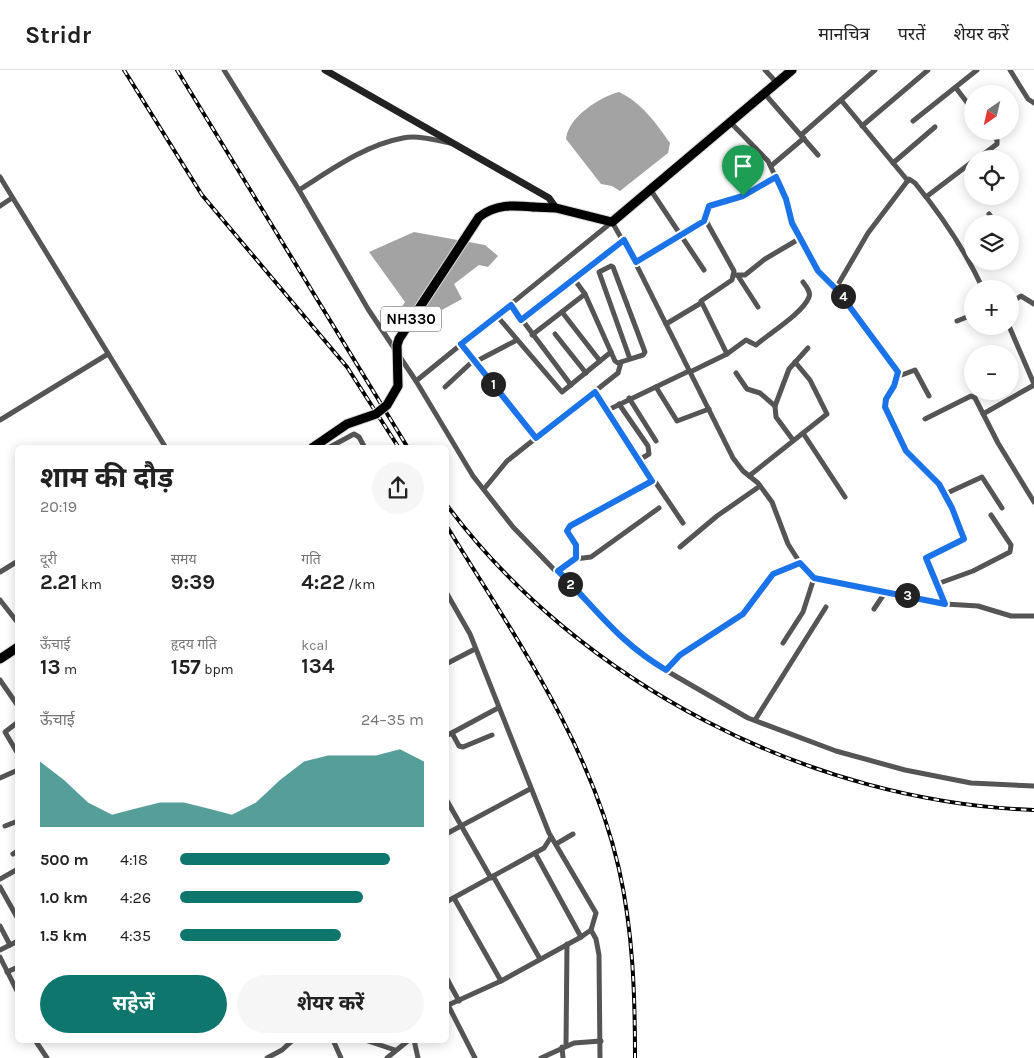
<!DOCTYPE html>
<html lang="hi">
<head>
<meta charset="utf-8">
<style>
  body { margin:0; font-family:Karla,"Noto Sans Devanagari",sans-serif; background:#f6f6f6; color:#222; height:100vh; display:flex; flex-direction:column; font-size:19px; white-space:nowrap }
  * { box-sizing:border-box; margin:0 }
  p { font-size:16px; color:#767676 }
  .icon { flex:none; width:28px; height:28px; fill:none; stroke:currentColor; stroke-width:2; stroke-linecap:round; stroke-linejoin:round }
  .map { position:relative; flex:1; overflow:hidden }
  .details { position:absolute; left:15px; top:375px; width:434px; height:598px; display:flex; flex-direction:column; background:#fff; border-radius:8px; box-shadow:0 2px 12px #0003 }
  .details>* { flex:none }
  .needle { width:32px; rotate:214deg }
  .buttons { position:absolute; left:964px; top:15px; display:grid; gap:10px }
  .buttons a { display:grid; place-items:center; width:55px; height:55px; border-radius:50%; background:#fff; box-shadow:0 2px 12px #0003; font-size:25px }
  .pin { position:absolute; display:grid; place-items:center; width:42px; height:42px; color:#fff; margin:-51px -21px; border-radius:50% 50% 50% 0; rotate:-45deg; box-shadow:0 0 5px #0007 }
  .pin .icon { rotate:45deg }
  .km { position:absolute; width:25px; height:25px; margin:-12px; border-radius:50%; background:#222; color:#fff; font-size:14px; line-height:25px; text-align:center }
  .round { display:grid; place-items:center; flex:none; width:52px; height:52px; border-radius:26px; background:#f6f6f6 }
  .headline { display:flex; align-items:center; justify-content:space-between; height:85px; padding:0 25px }
  h1 { font-size:28px; font-weight:700; line-height:38px }
  .stats { display:grid; grid-template-columns:repeat(3,1fr); gap:8px; height:85px; padding:5px 25px }
  .stats div { display:grid; align-content:center }
  .stats b { font-size:21px; font-weight:700 }
  .stats small { font-size:14px; font-weight:400 }
  .stats p { font-size:14px }
  .chart { height:140px; padding:10px 25px }
  .chart p { display:flex; justify-content:space-between }
  .chart svg { width:100%; height:90px; margin-top:5px; fill:#0f766e; opacity:.7 }
  .button { display:flex; gap:10px; margin-top:auto; padding:10px 25px }
  .button a { flex:1; height:58px; border-radius:30px; background:#0f766e; color:#fff; font-size:20px; font-weight:700; line-height:58px; text-align:center }
  .button a+a { background:#f6f6f6; color:#222 }
  ul { padding:0 25px; list-style:none; font-size:16px }
  li { display:grid; grid-template-columns:80px 60px 1fr; align-items:center; height:38px }
  li i { height:12px; border-radius:6px; background:#0f766e }
  header { display:flex; align-items:center; gap:30px; box-sizing:border-box; height:70px; padding:0 25px; background:#fff; border-bottom:1px solid #e0e0e0 }
  header strong { font-size:24px }
  nav { display:flex; gap:28px; margin-inline-start:auto; font-size:18px }
  .map>svg:first-child { display:block }
  .water { fill:#a3a3a3 }
  .lines { fill:none; stroke-linecap:round; stroke-linejoin:round }
  .highway-casing { stroke:#dbdbdb; stroke-width:11 }
  .street { stroke:#555; stroke-width:5 }
  .secondary { stroke:#222; stroke-width:7 }
  .highway { stroke:#000; stroke-width:9 }
  .rail-casing { stroke:#000; stroke-width:4 }
  .rail { stroke:#fff; stroke-width:2; stroke-dasharray:5.5; stroke-linecap:butt }
  .highway-bridge-casing { stroke:#dbdbdb; stroke-width:11; stroke-linecap:butt }
  .highway-bridge { stroke:#000; stroke-width:9 }
  .route-casing { stroke:#fff; stroke-width:10 }
  .route { stroke:#1a73e8; stroke-width:6 }
  .labels { text-anchor:middle; stroke-width:4; stroke-linejoin:round; paint-order:stroke }
  .shield { fill:#fff; stroke:#4c4c4c; stroke-width:1 }
  .shield-label { font-size:15px; font-weight:bold; fill:#000 }
</style>
</head>
<body>
<header>
<strong>Stridr</strong>
<nav><a>मानचित्र</a><a>परतें</a><a>शेयर करें</a></nav>
</header>
<div class="map">
<svg width="1034" height="988" viewBox="0 0 1034 988">
  <rect width="100%" height="100%" fill="#fff"/>
  <!-- water -->
  <g class="water">
    <path d="M619,22C642,33 656,53 670,73L668,83L620,121L612,116L601,114L566,69C568,47 600,27 619,22Z"/>
    <polygon points="414,162 485,175 498,186 488,197 479,195 454,214 462,229 429,247 411,262 397,245 405,232 369,182"/>
  </g>
  <g class="lines">
    <defs>
      <g id="highway">
        <polyline points="533,137 556,138 612,152 792,0"/>
        <polyline points="0,589 18,577"/>
      </g>
    </defs>
    <!-- highway casing -->
    <use href="#highway" class="highway-casing"/>
    <!-- street -->
    <g class="street">
      <polyline points="224,0 299,120"/>
      <polyline points="765,0 777,13"/>
      <polyline points="1010,0 1028,29 1034,33"/>
      <polyline points="956,18 972,39"/>
      <polyline points="764,23 818,85"/>
      <polyline points="841,30 908,111"/>
      <polyline points="913,51 977,0"/>
      <polyline points="730,52 768,91 786,129 797,165 818,201 838,221 898,302 895,316 886,329 885,337 905,381 939,415 952,438 963,466 964,469 960,473 926,488 945,534"/>
      <polyline points="862,56 928,0"/>
      <polyline points="801,65 875,0"/>
      <path d="M450,73C435,70 418,65 403,68C365,75 331,100 299,120L368,239L416,311L473,406L513,457L621,569L641,586L748,648L836,681L905,700L971,713L1034,716"/>
      <polyline points="977,89 997,74 997,70 990,61"/>
      <polyline points="893,93 935,57"/>
      <polyline points="771,96 804,68"/>
      <polyline points="0,107 166,378"/>
      <polyline points="650,119 704,200"/>
      <polyline points="926,127 972,92"/>
      <polyline points="0,136 12,128"/>
      <polyline points="989,144 996,154"/>
      <polyline points="705,149 734,201 732,210 701,231 727,284"/>
      <polyline points="682,166 705,149 709,136 743,126 777,107"/>
      <polyline points="635,192 681,164"/>
      <polyline points="735,205 745,205 765,189 799,169"/>
      <polyline points="738,206 758,237"/>
      <polyline points="574,209 585,224 615,291 618,293 621,292 643,285 645,282 613,197 611,196 599,202 630,289"/>
      <path d="M836,218L868,163L909,109L915,113C942,146 965,180 983,219"/>
      <polyline points="1010,233 1021,226 1034,234"/>
      <polyline points="511,235 571,315"/>
      <polyline points="562,242 600,291"/>
      <polyline points="497,246 562,322 611,282"/>
      <polyline points="521,250 624,170"/>
      <polyline points="957,251 972,245"/>
      <polyline points="666,254 701,233"/>
      <polyline points="1009,256 1034,314"/>
      <polyline points="555,264 586,303"/>
      <polyline points="532,265 585,224"/>
      <polyline points="461,274 537,368"/>
      <polyline points="475,292 517,270"/>
      <path d="M690,302L727,284L746,270L756,275C770,263 803,243 809,227C811,222 806,216 803,212"/>
      <polyline points="736,303 747,319 760,323 775,336"/>
      <polyline points="899,306 915,300 929,326"/>
      <polyline points="416,311 612,152 635,192 733,388 743,401 758,413 772,432 788,474 802,496 814,508 828,511 945,534 978,536 1011,546 1034,546"/>
      <polyline points="445,317 474,290"/>
      <polyline points="656,317 677,351 709,339"/>
      <polyline points="595,321 610,342"/>
      <polyline points="629,328 656,371"/>
      <polyline points="619,334 648,376 649,384 639,390"/>
      <polyline points="983,344 1034,315"/>
      <polyline points="925,349 971,326 975,328 998,373 1034,432"/>
      <polyline points="0,350 108,284"/>
      <polyline points="803,363 845,427"/>
      <polyline points="793,370 776,347 775,336 789,299 808,278"/>
      <polyline points="328,378 354,364 359,367 365,378"/>
      <polyline points="749,406 827,344 810,310 795,292"/>
      <polyline points="652,411 610,344 610,339 689,301"/>
      <polyline points="484,419 507,391 618,303 621,292"/>
      <polyline points="945,424 982,407 1002,438"/>
      <polyline points="680,477 717,446 760,416"/>
      <polyline points="576,488 576,475 567,461 568,458 648,411 656,413 683,453"/>
      <polyline points="558,501 575,489 591,487 659,438"/>
      <polyline points="0,502 18,491"/>
      <polyline points="937,514 973,501 1010,482 1011,475 991,445"/>
      <polyline points="446,522 470,564 549,763 596,843 591,860 581,867 501,911 446,936"/>
      <polyline points="0,530 18,553"/>
      <polyline points="874,539 886,521"/>
      <polyline points="783,573 803,542 814,508"/>
      <polyline points="446,594 475,579"/>
      <polyline points="666,600 681,585 743,543 773,504 800,493"/>
      <polyline points="0,610 18,636"/>
      <polyline points="755,650 826,537"/>
      <polyline points="18,652 5,662 18,684"/>
      <polyline points="452,663 459,676 463,677 492,665"/>
      <polyline points="446,666 498,638"/>
      <polyline points="0,708 18,700"/>
      <polyline points="446,729 491,808"/>
      <polyline points="5,756 18,751"/>
      <polyline points="446,764 530,719"/>
      <polyline points="556,774 573,764"/>
      <polyline points="535,783 581,867"/>
      <polyline points="13,784 18,781"/>
      <polyline points="493,806 540,889"/>
      <polyline points="0,809 18,799"/>
      <polyline points="0,817 18,849"/>
      <polyline points="454,828 501,911"/>
      <polyline points="446,832 544,778 551,767"/>
      <polyline points="0,856 10,875"/>
      <polyline points="591,860 596,869 599,885 600,988"/>
      <polyline points="0,880 18,871"/>
      <polyline points="0,887 18,923"/>
      <polyline points="7,902 18,897"/>
      <polyline points="446,907 459,931"/>
      <polyline points="446,923 448,911"/>
      <polyline points="448,935 475,988"/>
      <polyline points="35,970 47,988"/>
      <polyline points="333,970 341,988"/>
      <polyline points="365,970 395,980"/>
      <polyline points="414,970 418,988"/>
      <polyline points="566,976 567,874"/>
      <polyline points="562,977 563,988"/>
      <polyline points="267,988 282,980 293,970"/>
      <polyline points="387,988 409,970"/>
      <polyline points="541,988 574,973 601,971"/>
    </g>
    <!-- secondary -->
    <polyline class="secondary" points="325,0 549,128 556,138"/>
    <!-- highway -->
    <use href="#highway" class="highway"/>
    <defs>
      <g id="rail">
        <polyline points="124,0 202,125 347,297 399,378"/>
        <polyline points="177,0 408,378"/>
        <path d="M446,434C580,614 811,732 1034,740"/>
        <path d="M446,455C513,564 590,672 619,799C633,861 635,925 635,988"/>
      </g>
    </defs>
    <!-- rail casing -->
    <use href="#rail" class="rail-casing"/>
    <!-- rail -->
    <use href="#rail" class="rail"/>
    <defs>
      <path id="highway-bridge" d="M312,378L347,354L376,344L387,335L398,316L397,275L399,269L479,147C496,134 513,135 533,137"/>
    </defs>
    <!-- highway-bridge casing -->
    <use href="#highway-bridge" class="highway-bridge-casing"/>
    <!-- highway-bridge -->
    <use href="#highway-bridge" class="highway-bridge"/>
  </g>
  <g class="lines">
    <defs>
      <path id="route" d="M776,107L786,129L792,153L818,201L838,221L898,302L894,316L886,329L885,337L906,381L939,414L952,438L964,469L926,488L945,534L814,508L800,493L773,504L743,544L680,585L666,600C618,572 596,538 558,501L576,488V475L567,461L570,456L652,411L595,322L536,368L461,274L511,235L521,250L624,170L636,192L704,151L709,136L743,126Z"/>
    </defs>
    <!-- route casing -->
    <use href="#route" class="route-casing"/>
    <!-- route -->
    <use href="#route" class="route"/>
  </g>
  <g class="labels">
    <!-- shield labels -->
    <rect class="shield" x="381" y="236.5" width="60" height="25" rx="4"/>
    <g class="shield-label">
      <text x="411" y="254">NH330</text>
    </g>
  </g>
</svg>
<div class="buttons">
<a><svg class="needle" viewBox="-14 -14 28 28"><path d="M0-13l5 13h-10z" fill="#e53935"/><path d="M0 13l5-13h-10z" fill="#767676"/></svg></a>
<a><svg class="icon" aria-label="locate" viewBox="0 0 24 24"><circle cx="12" cy="12" r="6"/><path d="M12 2v4M12 18v4M2 12h4M18 12h4"/></svg></a>
<a><svg class="icon" aria-label="layers" viewBox="0 0 24 24"><path d="M12 4l9 5-9 5-9-5zM3 14l9 5 9-5"/></svg></a>
<a>+</a>
<a>−</a>
</div>
<div class="pin" style="left:743px;top:126px;background:#1e9e55"><svg class="icon" aria-label="arrive" viewBox="0 0 24 24"><path d="M6 21V4h12l-3 4 3 4H6"/></svg></div>
<b class="km" style="left:493px;top:314px">1</b>
<b class="km" style="left:570px;top:514px">2</b>
<b class="km" style="left:907px;top:525px">3</b>
<b class="km" style="left:843px;top:226px">4</b>
<section class="details">
<div class="headline"><div><h1>शाम की दौड़</h1><p>20:19</p></div><a class="round"><svg class="icon" aria-label="share" viewBox="0 0 24 24"><path d="M12 15V3M7 8l5-5 5 5M5 13v7h14v-7"/></svg></a></div>
<div class="stats">
<div><p>दूरी</p><b>2.21<small> km</small></b></div>
<div><p>समय</p><b>9:39</b></div>
<div><p>गति</p><b>4:22<small> /km</small></b></div>
</div>
<div class="stats">
<div><p>ऊँचाई</p><b>13<small> m</small></b></div>
<div><p>हृदय गति</p><b>157<small> bpm</small></b></div>
<div><p>kcal</p><b>134</b></div>
</div>
<div class="chart"><p><span>ऊँचाई</span>24–35 m</p>
<svg viewBox="0 0 160 44" preserveAspectRatio="none"><path d="M0 44V12L10 21L20 32L30 38L40 35L50 32L60 32L70 35L80 38L90 32L100 21L110 12L120 9L130 9L140 9L150 6L160 12V44z"/></svg>
</div>
<ul>
<li><b>500 m</b>4:18<i style="width:86%"></i></li>
<li><b>1.0 km</b>4:26<i style="width:75%"></i></li>
<li><b>1.5 km</b>4:35<i style="width:66%"></i></li>
</ul>
<div class="button"><a>सहेजें</a><a>शेयर करें</a></div>
</section>
</div>
</body>
</html>
